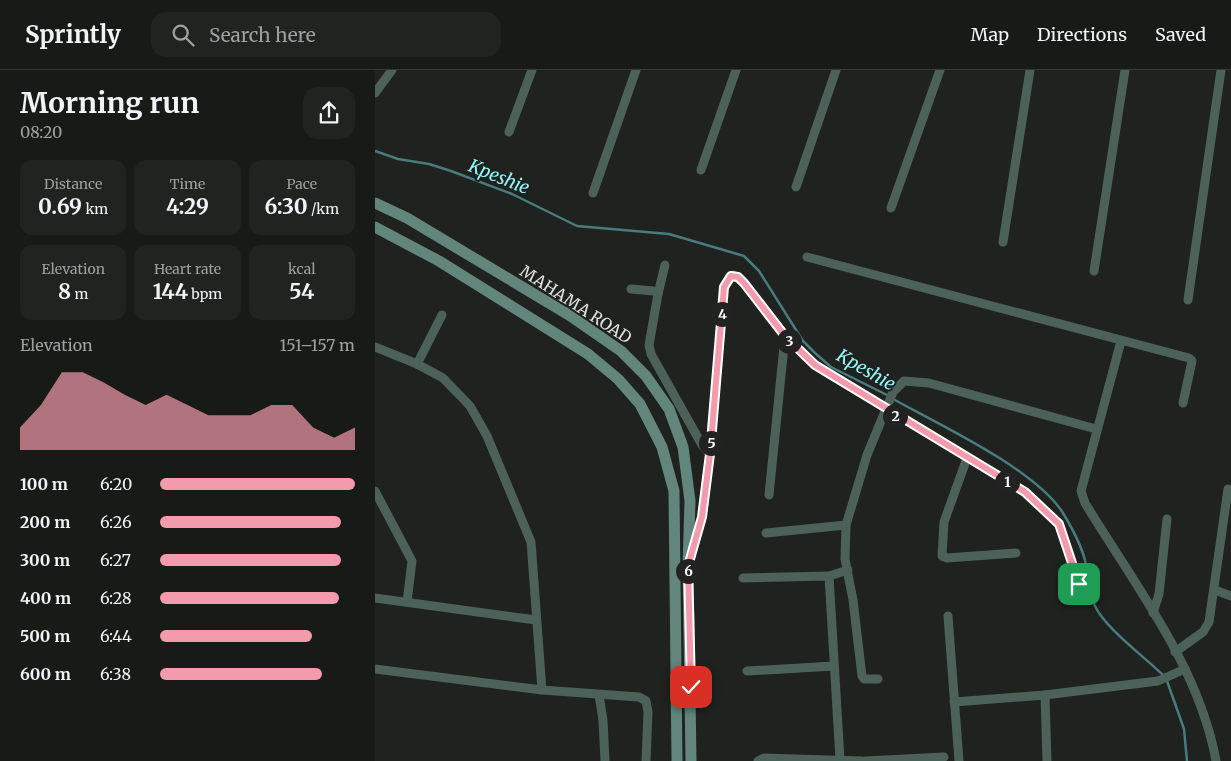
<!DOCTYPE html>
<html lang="en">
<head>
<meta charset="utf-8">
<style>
  body { margin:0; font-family:Merriweather,serif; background:#202320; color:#f1f3f6; height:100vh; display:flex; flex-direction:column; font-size:19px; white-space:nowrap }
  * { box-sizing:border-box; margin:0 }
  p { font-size:16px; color:#9ea1a1 }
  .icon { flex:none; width:28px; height:28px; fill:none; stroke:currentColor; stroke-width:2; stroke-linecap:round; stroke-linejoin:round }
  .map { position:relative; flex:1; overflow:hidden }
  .drawer { display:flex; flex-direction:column; background:#171a17; width:375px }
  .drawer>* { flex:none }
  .pin { position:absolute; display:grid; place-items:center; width:42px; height:42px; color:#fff; margin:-21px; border-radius:10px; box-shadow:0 2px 8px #0006 }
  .km { position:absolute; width:25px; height:25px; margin:-12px; border-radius:50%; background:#222; color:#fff; font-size:14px; line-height:25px; text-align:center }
  .round { display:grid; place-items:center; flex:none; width:52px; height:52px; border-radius:15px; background:#202320 }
  .overview { display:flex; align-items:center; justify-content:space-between; height:85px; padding:0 20px }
  h1 { font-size:28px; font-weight:700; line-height:38px }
  .metrics { display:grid; grid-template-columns:repeat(3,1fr); gap:8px; height:85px; padding:5px 20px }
  .metrics div { display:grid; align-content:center; border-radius:12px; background:#202320; text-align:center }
  .metrics b { font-size:21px; font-weight:700 }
  .metrics small { font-size:14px; font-weight:400 }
  .metrics p { font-size:14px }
  .chart { height:140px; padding:10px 20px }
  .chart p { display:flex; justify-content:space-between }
  .chart svg { width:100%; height:90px; margin-top:5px; fill:#f39aac; opacity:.7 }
  ul { padding:0 20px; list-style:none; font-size:16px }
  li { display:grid; grid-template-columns:80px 60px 1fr; align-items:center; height:38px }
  li i { height:12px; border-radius:6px; background:#f39aac }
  header { display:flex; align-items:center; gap:30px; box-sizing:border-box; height:70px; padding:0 25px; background:#171a17; border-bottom:1px solid #363836 }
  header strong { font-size:24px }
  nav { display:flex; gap:28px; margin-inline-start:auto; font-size:18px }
  .search { width:350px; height:45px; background:#202320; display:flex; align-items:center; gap:12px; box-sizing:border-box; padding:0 18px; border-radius:15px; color:#9ea1a1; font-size:19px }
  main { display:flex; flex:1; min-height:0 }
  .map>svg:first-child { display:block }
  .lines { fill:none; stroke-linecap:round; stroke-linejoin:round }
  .stream { stroke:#497c7e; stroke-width:2.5 }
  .street { stroke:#4b615a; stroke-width:9 }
  .secondary { stroke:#62867b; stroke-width:11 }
  .route-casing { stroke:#fff; stroke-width:10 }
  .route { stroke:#f39aac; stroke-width:6 }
  .labels { text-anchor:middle; stroke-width:4; stroke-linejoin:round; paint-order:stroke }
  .street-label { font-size:16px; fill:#dfe1df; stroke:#1f221f }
  .water-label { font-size:18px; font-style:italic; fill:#93f6fc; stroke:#1f221f }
</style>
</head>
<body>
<header>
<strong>Sprintly</strong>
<div class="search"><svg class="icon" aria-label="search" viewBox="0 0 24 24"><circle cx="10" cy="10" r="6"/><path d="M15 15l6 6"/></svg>Search here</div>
<nav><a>Map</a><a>Directions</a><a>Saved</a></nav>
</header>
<main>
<section class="drawer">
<div class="overview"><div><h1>Morning run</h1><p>08:20</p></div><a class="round"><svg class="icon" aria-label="share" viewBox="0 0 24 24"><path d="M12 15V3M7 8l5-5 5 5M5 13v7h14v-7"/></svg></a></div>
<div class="metrics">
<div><p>Distance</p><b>0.69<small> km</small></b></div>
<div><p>Time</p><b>4:29</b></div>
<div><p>Pace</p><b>6:30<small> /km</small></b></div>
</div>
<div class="metrics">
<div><p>Elevation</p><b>8<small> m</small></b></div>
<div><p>Heart rate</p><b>144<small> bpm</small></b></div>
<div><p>kcal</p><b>54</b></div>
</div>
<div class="chart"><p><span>Elevation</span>151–157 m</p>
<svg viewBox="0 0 160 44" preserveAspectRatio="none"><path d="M0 44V33L10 22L20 6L30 6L40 11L50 17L60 22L70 17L80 22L90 27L100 27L110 27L120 22L130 22L140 33L150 38L160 33V44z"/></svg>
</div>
<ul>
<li><b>100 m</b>6:20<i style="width:100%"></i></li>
<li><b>200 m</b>6:26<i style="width:93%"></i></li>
<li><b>300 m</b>6:27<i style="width:93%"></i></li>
<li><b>400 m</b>6:28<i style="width:92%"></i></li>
<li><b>500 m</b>6:44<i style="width:78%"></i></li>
<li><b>600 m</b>6:38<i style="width:83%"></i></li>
</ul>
</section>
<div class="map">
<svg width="856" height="691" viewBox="0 0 856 691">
  <rect width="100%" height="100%" fill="#1f221f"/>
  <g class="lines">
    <!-- stream -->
    <g class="stream">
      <polyline points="0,81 23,89 54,94 76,101 137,124 202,156 294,164 369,186 384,201 428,271 440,283 456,297 514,326"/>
      <path d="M518,329C565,355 660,399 688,443C697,458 708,477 711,495C714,509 713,523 720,536C730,558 771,588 789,606"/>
      <polyline points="792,611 809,659 812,691"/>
    </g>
    <!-- street -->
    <g class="street">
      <polyline points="0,23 17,0"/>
      <polyline points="134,62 157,0"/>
      <polyline points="326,100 361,0"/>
      <polyline points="421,117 461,0"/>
      <polyline points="218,123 261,0"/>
      <polyline points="516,138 565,0"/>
      <polyline points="628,172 655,0"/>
      <polyline points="432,187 814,288 817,291 808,333"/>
      <polyline points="719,201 750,0"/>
      <polyline points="256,219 279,221 283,224 274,275 276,284 327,375 335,384"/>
      <polyline points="283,224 290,195"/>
      <polyline points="813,230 846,0"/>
      <path d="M746,271L706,421L710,433C759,514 824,596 841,691"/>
      <polyline points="0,277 42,294 68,308 95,336 112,366 156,472 167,620"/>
      <polyline points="42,294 67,245"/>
      <polyline points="592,388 569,452 567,486 572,488 641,483"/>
      <polyline points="0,421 37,491 32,532"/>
      <polyline points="394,425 410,266"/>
      <polyline points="391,463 471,455"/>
      <polyline points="316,487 327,447 335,384 349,217 354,207 358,205 369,213 410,266 439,295 650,422 684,454 704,514"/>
      <polyline points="454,506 473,500"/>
      <polyline points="368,508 454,506 465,690"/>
      <polyline points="840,520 856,526"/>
      <polyline points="0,528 161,550"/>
      <polyline points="778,543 784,524 792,449"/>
      <polyline points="573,546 584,691"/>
      <polyline points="800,582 828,562 834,552 853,419"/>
      <polyline points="0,599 167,620 264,627 271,631 273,642 271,691"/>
      <polyline points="372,601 459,596"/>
      <polyline points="503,609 489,609 487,606 478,530 470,489 471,455 492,385 518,322 529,311 554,313 721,359"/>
      <polyline points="224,625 228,650 230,691"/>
      <polyline points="670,625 783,611 810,599"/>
      <polyline points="579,632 670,625 672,691"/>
      <polyline points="383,691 389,688 487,691"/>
      <polyline points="490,691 569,687"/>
    </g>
    <!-- secondary -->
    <g class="secondary">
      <polyline points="0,133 32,148 194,245 246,281 271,306 294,339 308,377 315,431 313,496 316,691"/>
      <polyline points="0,157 64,191 213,284 243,309 265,334 287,377 299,421 302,691"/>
    </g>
  </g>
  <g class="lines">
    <defs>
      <polyline id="route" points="316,617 313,496 327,447 335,384 349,217 356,206 363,207 369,213 410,266 440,295 650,422 684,454 704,514"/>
    </defs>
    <!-- route casing -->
    <use href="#route" class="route-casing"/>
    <!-- route -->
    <use href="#route" class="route"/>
  </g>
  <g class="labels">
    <!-- street labels -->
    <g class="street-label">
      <text transform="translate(201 234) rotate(33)" y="6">MAHAMA ROAD</text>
    </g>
    <!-- water labels -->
    <g class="water-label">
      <text transform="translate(124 107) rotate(22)" y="6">Kpeshie</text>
      <text transform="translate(491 300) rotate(30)" y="6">Kpeshie</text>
    </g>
  </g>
</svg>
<div class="pin" style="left:704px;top:514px;background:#1e9e55"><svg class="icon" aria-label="arrive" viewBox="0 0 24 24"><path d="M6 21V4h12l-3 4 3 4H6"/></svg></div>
<div class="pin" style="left:316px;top:617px;background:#d93025"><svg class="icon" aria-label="check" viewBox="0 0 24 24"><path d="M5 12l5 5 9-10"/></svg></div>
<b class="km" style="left:632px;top:412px">1</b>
<b class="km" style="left:520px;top:346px">2</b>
<b class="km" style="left:414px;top:271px">3</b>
<b class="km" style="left:347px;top:244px">4</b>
<b class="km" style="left:336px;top:373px">5</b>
<b class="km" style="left:313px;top:501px">6</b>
</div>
</main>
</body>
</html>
